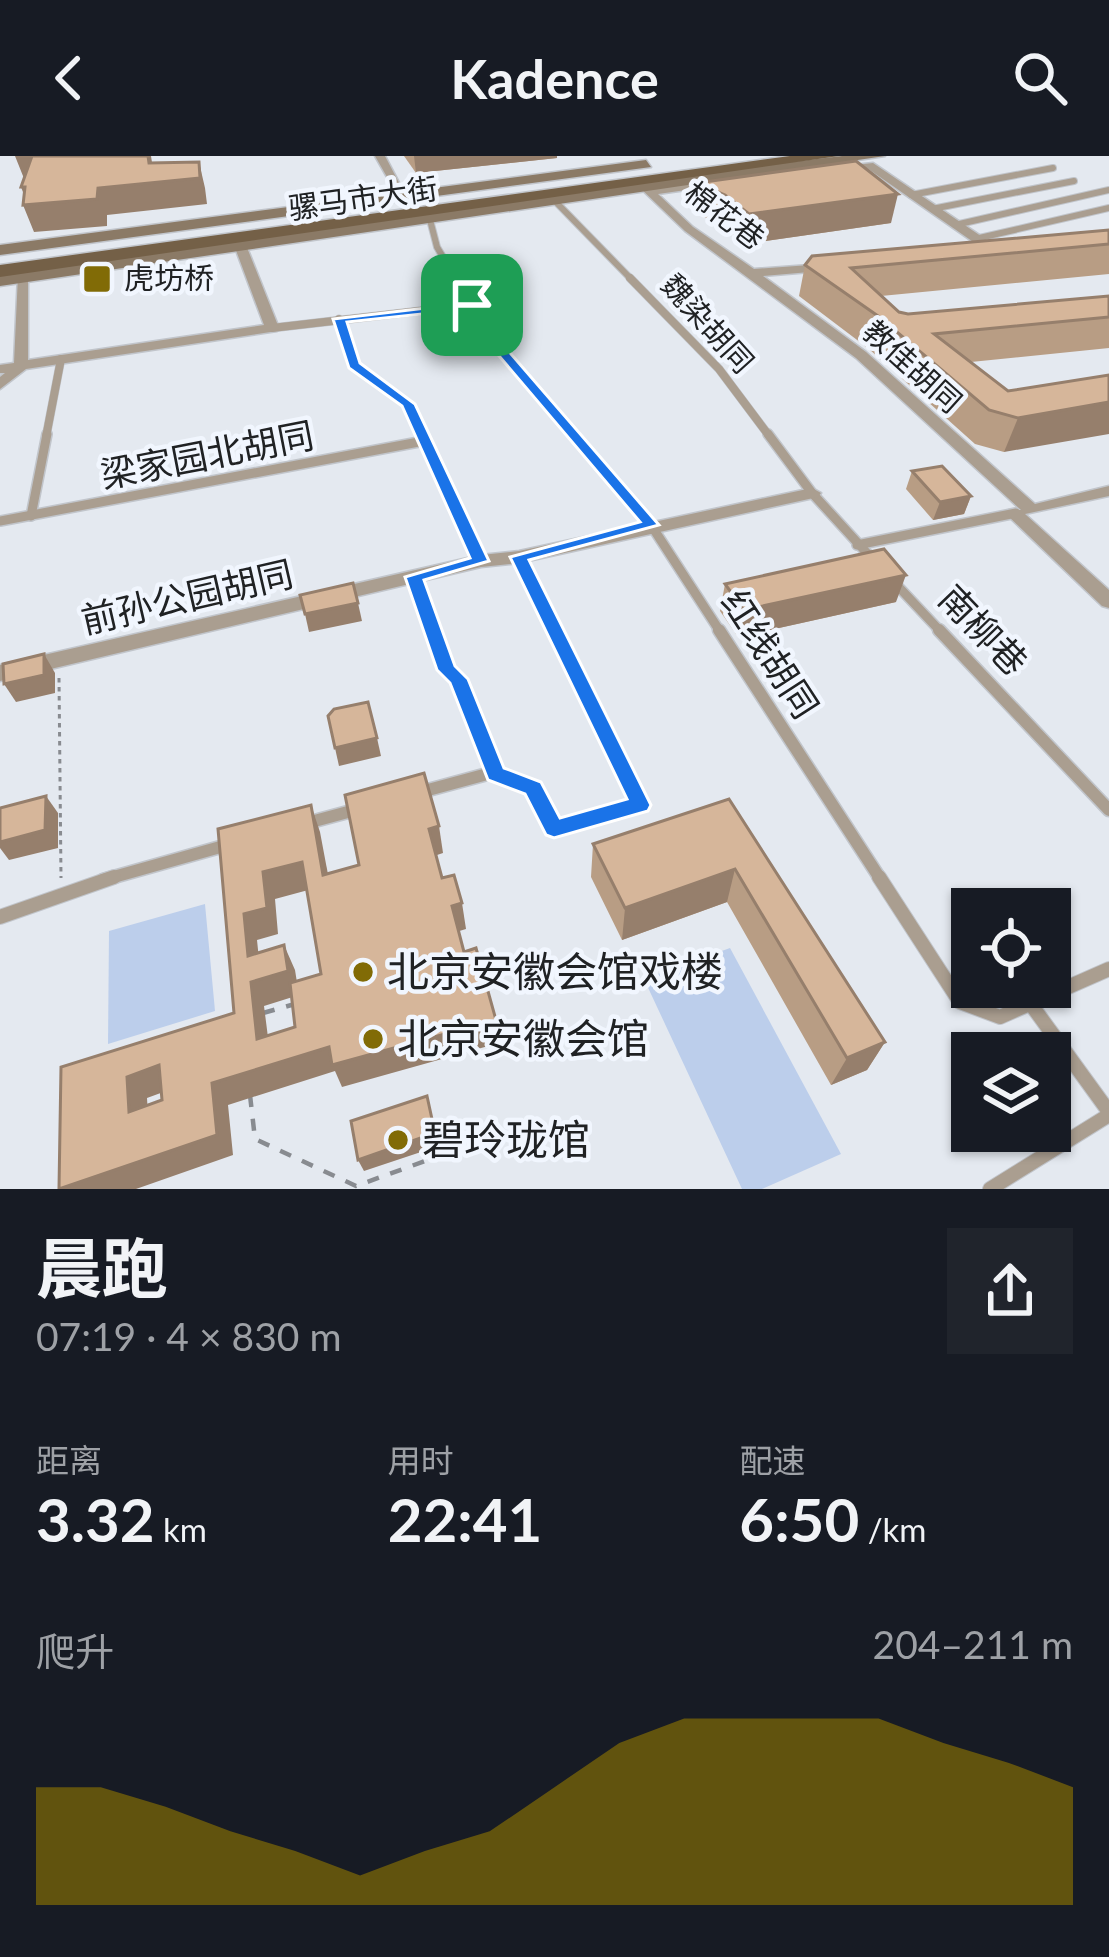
<!DOCTYPE html>
<html lang="zh">
<head>
<meta charset="utf-8">
<style>
  body { margin:0; font-family:Lato,"Noto Sans SC",sans-serif; background:#20242c; color:#f1f3f6; height:100vh; display:flex; flex-direction:column; font-size:45px; white-space:nowrap }
  * { box-sizing:border-box; margin:0 }
  p { font-size:39px; color:#9ea1a6 }
  .icon { flex:none; width:66px; height:66px; fill:none; stroke:currentColor; stroke-width:2; stroke-linecap:round; stroke-linejoin:round }
  .map { position:relative; height:1033px; overflow:hidden }
  .side { display:flex; flex-direction:column; background:#171b24; flex:1 }
  .side>* { flex:none }
  .tools { position:absolute; left:951px; top:732px; display:grid; gap:24px }
  .tools a { display:grid; place-items:center; width:120px; height:120px; border-radius:0px; background:#171b24; box-shadow:0 3px 9px #0004; font-size:60px }
  .pin { position:absolute; display:grid; place-items:center; width:102px; height:102px; color:#fff; margin:-51px; border-radius:24px; box-shadow:0 6px 18px #0006 }
  .round { display:grid; place-items:center; flex:none; width:126px; height:126px; border-radius:0px; background:#20242c }
  .head { display:flex; align-items:center; justify-content:space-between; height:204px; padding:0 36px }
  h1 { font-size:66px; font-weight:700; line-height:90px }
  .metrics { display:grid; grid-template-columns:repeat(3,1fr); gap:18px; height:204px; padding:12px 36px }
  .metrics div { display:grid; align-content:center }
  .metrics b { font-size:60px; font-weight:700 }
  .metrics small { font-size:33px; font-weight:400 }
  .metrics p { font-size:33px }
  .chart { height:336px; padding:24px 36px }
  .chart p { display:flex; justify-content:space-between }
  .chart svg { width:100%; height:216px; margin-top:12px; fill:#816b06; opacity:.7 }
  header { display:flex; justify-content:space-between; align-items:center; height:156px; padding:0 36px; background:#171b24; font-size:54px; font-weight:700 }
  .map>svg:first-child { display:block }
  .green { fill:#bcceeb }
  .lines { fill:none; stroke-linecap:round; stroke-linejoin:round }
  .lane-far4-casing { stroke:#c1c5cb; stroke-width:8 }
  .lane-far3-casing { stroke:#c1c5cb; stroke-width:9 }
  .lane-far2-casing { stroke:#c1c5cb; stroke-width:12 }
  .lane-far1-casing { stroke:#c1c5cb; stroke-width:15 }
  .lane-casing { stroke:#c1c5cb; stroke-width:16 }
  .street-casing { stroke:#c1c5cb; stroke-width:3 }
  .secondary-casing { stroke:#c1c5cb; stroke-width:3 }
  .primary-casing { stroke:#c1c5cb; stroke-width:3 }
  .path-far1 { stroke:#888b90; stroke-width:3; stroke-dasharray:4.5 4.5; stroke-linecap:butt }
  .path { stroke:#888b90; stroke-width:4.5; stroke-dasharray:12 12; stroke-linecap:butt }
  .lane-far4 { stroke:#aa9e90; stroke-width:6 }
  .lane-far3 { stroke:#aa9e90; stroke-width:8 }
  .lane-far2 { stroke:#aa9e90; stroke-width:9 }
  .lane-far1 { stroke:#aa9e90; stroke-width:12 }
  .lane { stroke:#aa9e90; stroke-width:14 }
  .street { fill:#aa9e90; fill-rule:evenodd }
  .secondary { fill:#8b7a66; fill-rule:evenodd }
  .primary { fill:#746047; fill-rule:evenodd }
  .wall { fill:#b89d84 }
  .shaded-wall { fill:#967f6c }
  .building { fill:#d6b69a; stroke:#967f6c; stroke-width:3; fill-rule:evenodd }
  .route { fill:#1a73e8; stroke:#fff; stroke-width:3; fill-rule:evenodd }
  .poi-dot { fill:#816b06; stroke:#f1f6fe; stroke-width:4.5 }
  .labels { text-anchor:middle; stroke-width:9; stroke-linejoin:round; paint-order:stroke }
  .far-street-label { font-size:30px; fill:#202224; stroke:#f1f6fe }
  .far-poi-label { font-size:30px; fill:#202224; stroke:#f1f6fe; text-anchor:start }
  .street-label { font-size:36px; fill:#202224; stroke:#f1f6fe }
  .near-poi-label { font-size:42px; fill:#202224; stroke:#f1f6fe; text-anchor:start }
</style>
</head>
<body>
<header><svg class="icon" aria-label="back" viewBox="0 0 24 24"><path d="M15 5l-7 7 7 7"/></svg>Kadence<svg class="icon" aria-label="search" viewBox="0 0 24 24"><circle cx="10" cy="10" r="6"/><path d="M15 15l6 6"/></svg></header>
<div class="map">
<svg width="1109" height="1033" viewBox="0 0 1109 1033">
  <rect width="100%" height="100%" fill="#e4e9f0"/>
  <!-- green -->
  <g class="green">
    <polygon points="205,748 215,855 108,888 109,775"/>
    <polygon points="730,792 841,998 762,1033 742,1033 644,823"/>
  </g>
  <g class="lines">
    <defs>
      <g id="lane-far4">
        <polyline points="911,39 1053,12"/>
        <polyline points="552,42 633,125"/>
        <polyline points="932,53 1074,25"/>
        <polyline points="429,60 437,91 457,125"/>
        <polyline points="955,69 1109,34"/>
        <polyline points="975,83 1109,52"/>
      </g>
      <g id="lane-far3">
        <polyline points="456,122 492,184 576,281"/>
        <polyline points="630,122 719,213 770,281"/>
        <polyline points="339,163 354,209 408,248 423,281"/>
        <polyline points="272,172 472,149"/>
        <polyline points="46,281 61,203"/>
      </g>
      <g id="lane-far2">
        <polyline points="422,278 481,405"/>
        <polyline points="573,278 651,369 721,477"/>
        <polyline points="768,278 812,337 876,407"/>
        <polyline points="31,360 47,278"/>
        <polyline points="0,365 424,285"/>
        <polyline points="857,389 1016,357"/>
        <polyline points="519,401 556,477"/>
        <polyline points="893,425 942,477"/>
      </g>
      <g id="lane-far1">
        <polyline points="719,474 881,724"/>
        <polyline points="939,474 1109,654"/>
        <polyline points="417,637 491,617 533,632 554,673 640,649 555,474"/>
        <polyline points="307,667 359,653"/>
        <polyline points="103,724 231,688"/>
      </g>
      <g id="lane">
        <polyline points="879,721 960,846 1000,861 1109,813"/>
        <polyline points="0,761 114,721"/>
        <polyline points="1030,847 1109,956"/>
        <polyline points="990,1033 1109,959"/>
      </g>
      <g id="street">
        <polygon points="375,0 385,0 407,42 399,42"/>
        <polygon points="873,7 1000,93 1000,99 992,99 867,12 832,15 827,12"/>
        <polygon points="724,23 728,28 658,38 693,71 754,113 837,107 839,110 833,114 763,120 866,196 1035,348 1109,330 1109,340 1025,358 1109,434 1109,452 1102,450 1006,358 1009,354 1021,354 856,202 685,75 637,29 642,26 652,32"/>
        <polygon points="240,85 246,89 279,172 277,175 26,213 0,233 0,221 5,217 0,217 0,209 14,207 18,119 28,122 28,204 264,169 234,89"/>
        <polygon points="812,332 821,337 818,341 519,407 481,411 0,525 0,509 481,399 519,395"/>
      </g>
      <g id="secondary">
        <polygon points="842,0 885,0 0,130 0,120 658,22"/>
        <polygon points="646,4 651,11 0,99 0,89"/>
      </g>
      <polygon id="primary" points="790,0 839,0 0,121 0,109"/>
    </defs>
    <!-- lane-far4 casing -->
    <use href="#lane-far4" class="lane-far4-casing"/>
    <!-- lane-far3 casing -->
    <use href="#lane-far3" class="lane-far3-casing"/>
    <!-- lane-far2 casing -->
    <use href="#lane-far2" class="lane-far2-casing"/>
    <!-- lane-far1 casing -->
    <use href="#lane-far1" class="lane-far1-casing"/>
    <!-- lane casing -->
    <use href="#lane" class="lane-casing"/>
    <!-- street casing -->
    <use href="#street" class="street-casing"/>
    <!-- secondary casing -->
    <use href="#secondary" class="secondary-casing"/>
    <!-- primary casing -->
    <use href="#primary" class="primary-casing"/>
    <!-- path-far1 -->
    <g class="path-far1">
      <path d="M420,439C440,496 466,544 488,600"/>
      <polyline points="59,522 61,722"/>
    </g>
    <!-- path -->
    <g class="path">
      <polyline points="263,857 295,848"/>
      <polyline points="250,939 255,983 356,1030 439,1000"/>
    </g>
    <!-- lane-far4 -->
    <use href="#lane-far4" class="lane-far4"/>
    <!-- lane-far3 -->
    <use href="#lane-far3" class="lane-far3"/>
    <!-- lane-far2 -->
    <use href="#lane-far2" class="lane-far2"/>
    <!-- lane-far1 -->
    <use href="#lane-far1" class="lane-far1"/>
    <!-- lane -->
    <use href="#lane" class="lane"/>
    <!-- street -->
    <use href="#street" class="street"/>
    <!-- secondary -->
    <use href="#secondary" class="secondary"/>
    <!-- primary -->
    <use href="#primary" class="primary"/>
  </g>
  <!-- wall -->
  <g class="wall">
    <polygon points="404,0 557,0 557,2 416,17"/>
    <polygon points="697,27 891,67 745,88 721,69 694,56"/>
    <polygon points="1109,74 1109,118 881,140 899,156 908,158 1109,140 1109,192 971,206 1008,235 1109,219 1004,296 975,288 869,193 799,140 805,109"/>
    <polygon points="912,315 971,340 964,358 933,364 906,333"/>
    <polygon points="725,428 896,446 738,481 720,455"/>
    <polygon points="729,643 885,886 867,914 831,929 727,746 622,784 591,721 593,688"/>
  </g>
  <!-- shaded-wall -->
  <g class="shaded-wall">
    <polygon points="15,0 34,0 25,25"/>
    <polygon points="148,0 151,0 155,26 199,6 205,32 207,48 107,59 107,70 34,76 23,49 28,49 21,31 98,32"/>
    <polygon points="414,0 557,0 557,2 416,17"/>
    <polygon points="898,38 891,67 745,88 749,58"/>
    <polygon points="1109,246 1109,278 1004,296 1018,262"/>
    <polygon points="971,340 964,358 933,364 940,346"/>
    <polygon points="906,419 896,446 738,481 744,454"/>
    <polygon points="358,447 362,465 309,476 305,458"/>
    <polygon points="44,498 55,517 55,537 16,546 4,528"/>
    <polygon points="377,582 381,600 339,610 335,592"/>
    <polygon points="46,640 58,657 58,692 9,704 0,692 0,686"/>
    <polygon points="311,649 320,676 333,745 323,719"/>
    <polygon points="439,670 443,697 434,700 429,673"/>
    <polygon points="302,706 312,733 275,743 278,778 257,784 261,823 284,789 295,814 299,839 264,850 271,905 257,883 244,758 263,716"/>
    <polygon points="735,713 727,746 622,784 625,752"/>
    <polygon points="462,747 466,773 456,776 452,750"/>
    <polygon points="496,864 499,887 342,931 335,915 228,949 233,999 136,1033 62,1033 212,927 329,891"/>
    <polygon points="885,886 867,914 831,929 847,902"/>
    <polygon points="159,909 177,931 147,942 149,976 129,956 127,921"/>
    <polygon points="430,953 439,990 364,1015 358,1004"/>
  </g>
  <!-- building -->
  <g class="building">
    <polygon points="32,0 148,0 149,7 199,6 200,22 98,32 97,43 23,49 25,31 21,31"/>
    <polygon points="856,5 898,38 749,58 725,39 697,27"/>
    <polygon points="1109,74 1109,88 851,112 899,156 908,158 1109,140 1109,161 934,178 1008,235 1109,219 1109,246 1018,262 989,254 878,160 805,109 812,100"/>
    <polygon points="942,310 971,340 940,346 912,315"/>
    <polygon points="884,393 906,419 744,454 725,428"/>
    <polygon points="353,427 358,447 305,458 300,439"/>
    <polygon points="44,498 44,519 4,528 3,508"/>
    <polygon points="368,546 377,582 335,592 328,560 334,553"/>
    <path d="M424,617L439,670L429,673L442,722L454,719L462,747L452,750L464,796L476,792L496,864L332,909L329,891L212,927L217,979L59,1033L61,911L234,857L218,673L311,649L323,719L359,709L345,639ZM302,706L321,818L290,827L295,871L257,883L251,826L288,815L284,789L248,800L244,758L267,752L263,716ZM159,909L162,944L129,956L127,921Z"/>
    <polygon points="46,640 45,674 0,686 0,652"/>
    <polygon points="729,643 885,886 847,902 735,713 625,752 593,688"/>
    <polygon points="427,940 435,977 358,1004 351,965"/>
  </g>
  <!-- route -->
  <path class="route" d="M477,146L498,183L659,369L529,404L651,649L648,655L554,682L546,679L525,638L488,624L450,527L437,514L405,421L470,402L402,250L349,212L333,163ZM468,153L488,187L640,366L510,401L627,643L560,662L541,626L504,612L468,523L455,510L424,424L489,405L415,248L360,207L347,166Z"/>
  <!-- markers -->
  <g class="poi-dot">
    <rect x="82" y="108" width="30" height="30" rx="6"/>
    <circle cx="363" cy="816" r="12"/>
    <circle cx="373" cy="883" r="12"/>
    <circle cx="398" cy="984" r="12"/>
  </g>
  <g class="labels">
    <!-- far-street labels -->
    <g class="far-street-label">
      <text transform="translate(363 43) rotate(-8)" y="10">骡马市大街</text>
      <text transform="translate(724 60) rotate(37)" y="10">棉花巷</text>
      <text transform="translate(707 168) rotate(48)" y="10">魏染胡同</text>
      <text transform="translate(912 211) rotate(42)" y="10">教佳胡同</text>
    </g>
    <!-- far-poi labels -->
    <g class="far-poi-label">
      <text x="124" y="133">虎坊桥</text>
    </g>
    <!-- street labels -->
    <g class="street-label">
      <text transform="translate(207 299) rotate(-11)" y="13">梁家园北胡同</text>
      <text transform="translate(187 441) rotate(-13)" y="13">前孙公园胡同</text>
      <text transform="translate(983 474) rotate(46)" y="13">南柳巷</text>
      <text transform="translate(770 498) rotate(57)" y="13">红线胡同</text>
    </g>
    <!-- near-poi labels -->
    <g class="near-poi-label">
      <text x="387" y="831">北京安徽会馆戏楼</text>
      <text x="397" y="898">北京安徽会馆</text>
      <text x="422" y="999">碧玲珑馆</text>
    </g>
  </g>
</svg>
<div class="tools">
<a><svg class="icon" aria-label="locate" viewBox="0 0 24 24"><circle cx="12" cy="12" r="6"/><path d="M12 2v4M12 18v4M2 12h4M18 12h4"/></svg></a>
<a><svg class="icon" aria-label="layers" viewBox="0 0 24 24"><path d="M12 4l9 5-9 5-9-5zM3 14l9 5 9-5"/></svg></a>
</div>
<div class="pin" style="left:472px;top:149px;background:#1e9e55"><svg class="icon" aria-label="arrive" viewBox="0 0 24 24"><path d="M6 21V4h12l-3 4 3 4H6"/></svg></div>
</div>
<section class="side">
<div class="head"><div><h1>晨跑</h1><p>07:19 · 4 × 830 m</p></div><a class="round"><svg class="icon" aria-label="share" viewBox="0 0 24 24"><path d="M12 15V3M7 8l5-5 5 5M5 13v7h14v-7"/></svg></a></div>
<div class="metrics">
<div><p>距离</p><b>3.32<small> km</small></b></div>
<div><p>用时</p><b>22:41</b></div>
<div><p>配速</p><b>6:50<small> /km</small></b></div>
</div>
<div class="chart"><p><span>爬升</span>204–211 m</p>
<svg viewBox="0 0 160 44" preserveAspectRatio="none"><path d="M0 44V20L10 20L20 24L30 29L40 33L50 38L60 33L70 29L80 20L90 11L100 6L110 6L120 6L130 6L140 11L150 15L160 20V44z"/></svg>
</div>
</section>
</body>
</html>
